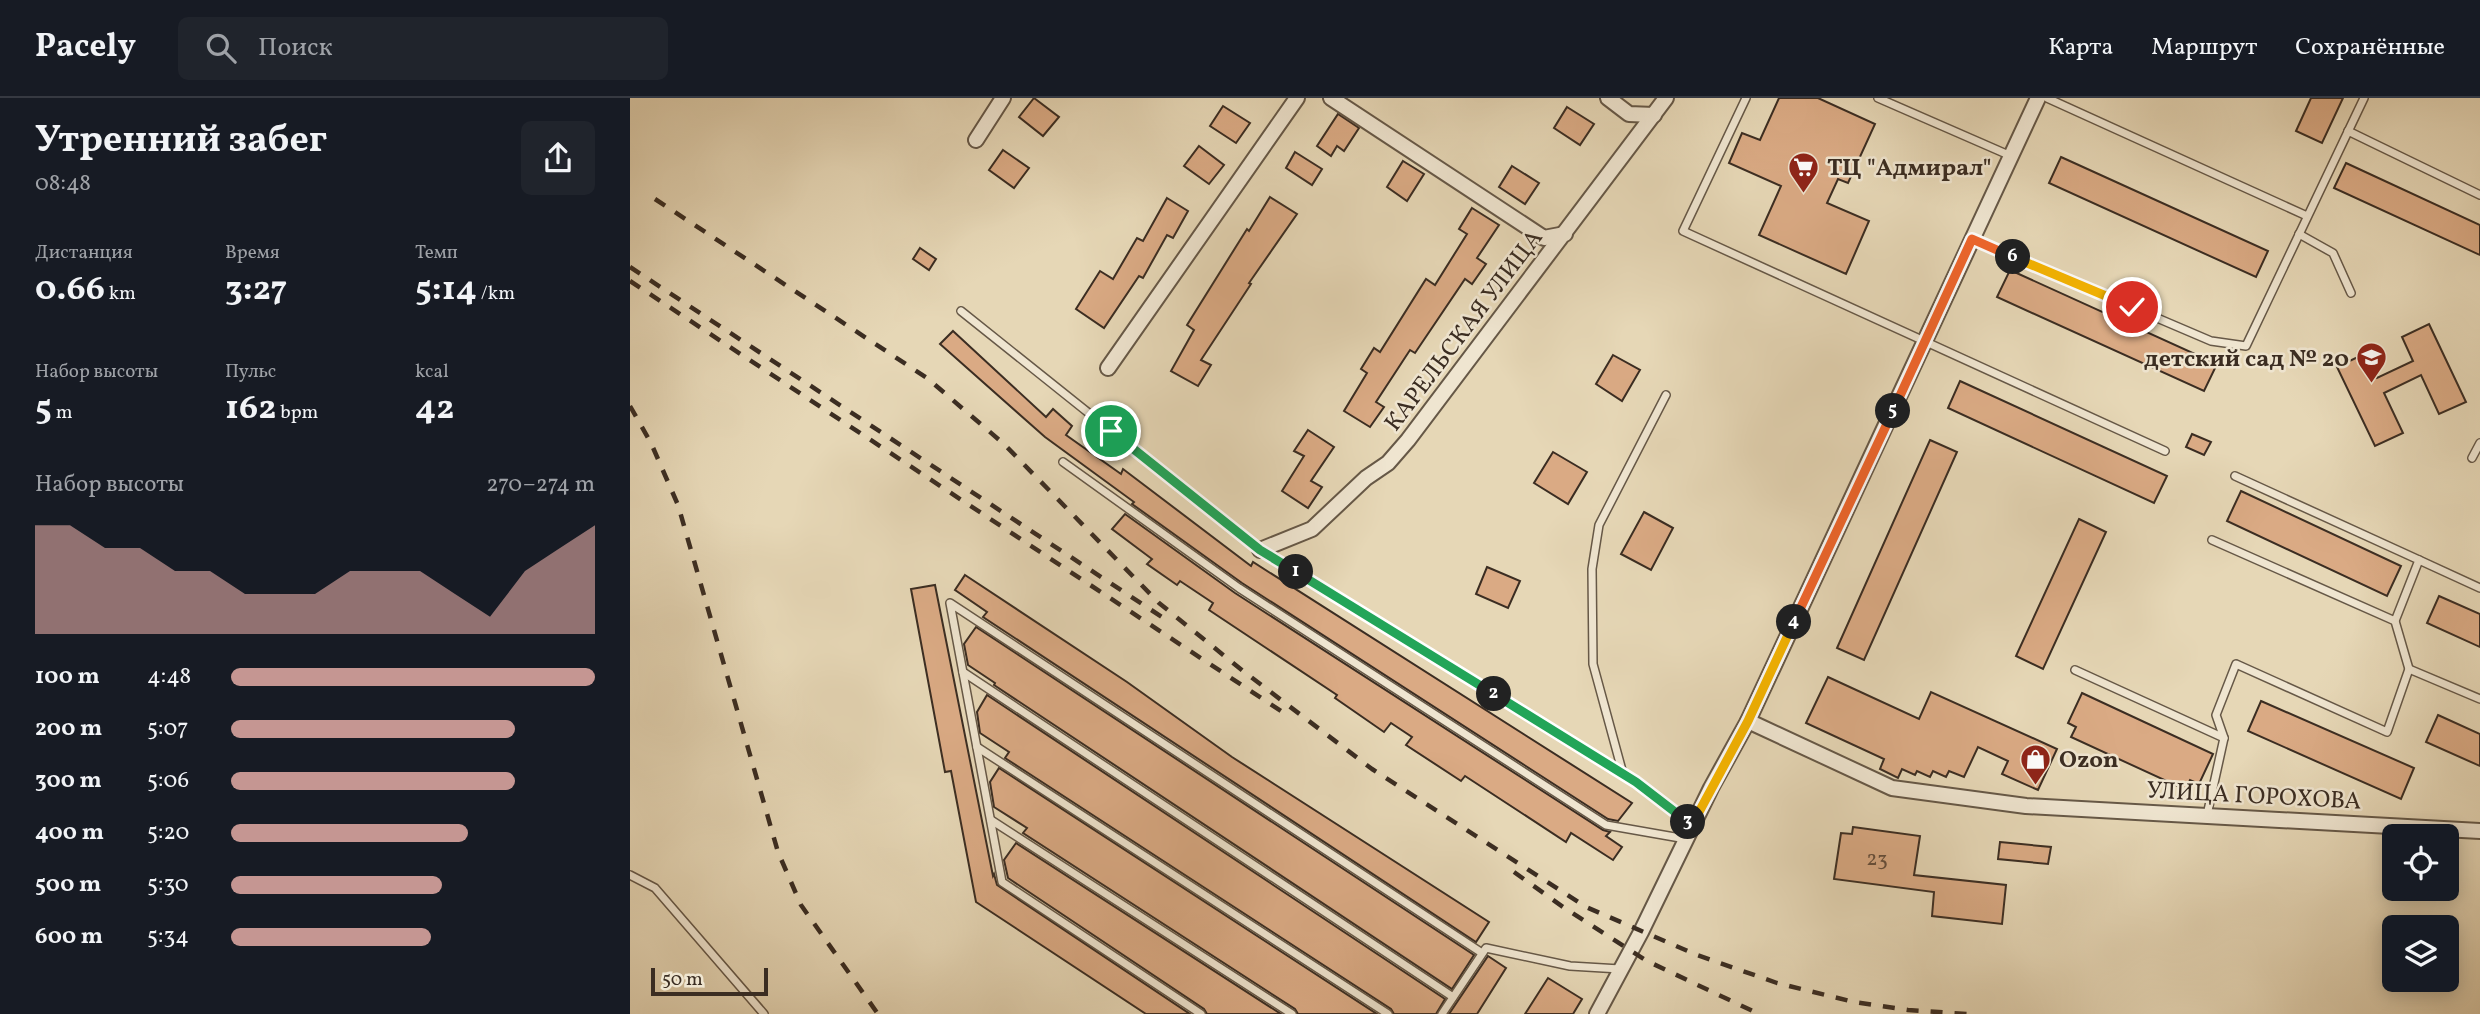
<!DOCTYPE html>
<html lang="ru">
<head>
<meta charset="utf-8">
<style>
  body { margin:0; font-family:Vollkorn,serif; background:#20242c; color:#f1f3f6; height:100vh; display:flex; flex-direction:column; font-size:26px; white-space:nowrap }
  * { box-sizing:border-box; margin:0 }
  p { font-size:23px; color:#9ea1a6 }
  .icon { flex:none; width:38px; height:38px; fill:none; stroke:currentColor; stroke-width:2; stroke-linecap:round; stroke-linejoin:round }
  .map { position:relative; flex:1; overflow:hidden }
  .drawer { display:flex; flex-direction:column; background:#171b24; width:630px }
  .drawer>* { flex:none }
  .fabs { position:absolute; left:1752px; top:726px; display:grid; gap:14px }
  .fabs a { display:grid; place-items:center; width:77px; height:77px; border-radius:10px; background:#171b24; box-shadow:0 4px 18px #0003; font-size:35px }
  .scale { position:absolute; left:21px; bottom:18px; width:117px; box-sizing:border-box; padding-left:7px; border:4px solid #3b2d22; border-top:0; font-size:19px; line-height:24px; white-space:nowrap; color:#3b2d22; -webkit-text-stroke:5px #efe5d0; paint-order:stroke }
  .pin { position:absolute; display:grid; place-items:center; width:60px; height:60px; color:#fff; margin:-30px; border:4px solid #fff; border-radius:50%; box-shadow:0 2px 7px #0007 }
  .km { position:absolute; width:35px; height:35px; margin:-18px; border-radius:50%; background:#222; color:#fff; font-size:19px; line-height:35px; text-align:center }
  .round { display:grid; place-items:center; flex:none; width:74px; height:74px; border-radius:10px; background:#20242c }
  .summary { display:flex; align-items:center; justify-content:space-between; height:119px; padding:0 35px }
  h1 { font-size:38px; font-weight:700; line-height:52px }
  .metrics { display:grid; grid-template-columns:repeat(3,1fr); gap:10px; height:119px; padding:7px 35px }
  .metrics div { display:grid; align-content:center }
  .metrics b { font-size:35px; font-weight:700 }
  .metrics small { font-size:19px; font-weight:400 }
  .metrics p { font-size:19px }
  .chart { height:196px; padding:14px 35px }
  .chart p { display:flex; justify-content:space-between }
  .chart svg { width:100%; height:126px; margin-top:7px; fill:#c59692; opacity:.7 }
  ul { padding:0 35px; list-style:none; font-size:23px }
  li { display:grid; grid-template-columns:112px 84px 1fr; align-items:center; height:52px }
  li i { height:18px; border-radius:9px; background:#c59692 }
  header { display:flex; align-items:center; gap:42px; box-sizing:border-box; height:98px; padding:0 35px; background:#171b24; border-bottom:2px solid #363941 }
  header strong { font-size:33px }
  nav { display:flex; gap:38px; margin-inline-start:auto; font-size:24px }
  .search { width:490px; height:63px; background:#20242c; display:flex; align-items:center; gap:18px; box-sizing:border-box; padding:0 24px; border-radius:10px; color:#9ea1a6; font-size:26px }
  main { display:flex; flex:1; min-height:0 }
  .map>svg:first-child { display:block }
  .building { fill:#daaa84; stroke:#3b2d22; stroke-width:2 }
  .lines { fill:none; stroke-linecap:round; stroke-linejoin:round }
  .lane-casing { stroke:#665847; stroke-width:10 }
  .street-casing { stroke:#665847; stroke-width:18 }
  .lane { stroke:#efe5d0; stroke-width:7 }
  .street { stroke:#efe5d0; stroke-width:14 }
  .rail { stroke:#3b2d22; stroke-width:4.5; stroke-dasharray:12 12; stroke-linecap:butt }
  .split-1-casing { stroke:#fff; stroke-width:14 }
  .split-2-casing { stroke:#fff; stroke-width:14 }
  .split-3-casing { stroke:#fff; stroke-width:14 }
  .split-4-casing { stroke:#fff; stroke-width:14 }
  .split-5-casing { stroke:#fff; stroke-width:14 }
  .split-6-casing { stroke:#fff; stroke-width:14 }
  .split-7-casing { stroke:#fff; stroke-width:14 }
  .split-1 { stroke:#22a559; stroke-width:9 }
  .split-2 { stroke:#22a559; stroke-width:9 }
  .split-3 { stroke:#22a559; stroke-width:9 }
  .split-4 { stroke:#f5b400; stroke-width:9 }
  .split-5 { stroke:#f0652b; stroke-width:9 }
  .split-6 { stroke:#f0652b; stroke-width:9 }
  .split-7 { stroke:#f5b400; stroke-width:9 }
  .labels { text-anchor:middle; stroke-width:5; stroke-linejoin:round; paint-order:stroke }
  .number-label { font-size:21px; fill:#634c3a }
  .poi-label { font-size:24px; font-weight:bold; fill:#3b2d22; stroke:#efe5d0; text-anchor:start }
  .street-label { font-size:24px; fill:#3b2d22; stroke:#efe5d0 }
</style>
</head>
<body>
<header>
<strong>Pacely</strong>
<div class="search"><svg class="icon" aria-label="search" viewBox="0 0 24 24"><circle cx="10" cy="10" r="6"/><path d="M15 15l6 6"/></svg>Поиск</div>
<nav><a>Карта</a><a>Маршрут</a><a>Сохранённые</a></nav>
</header>
<main>
<section class="drawer">
<div class="summary"><div><h1>Утренний забег</h1><p>08:48</p></div><a class="round"><svg class="icon" aria-label="share" viewBox="0 0 24 24"><path d="M12 15V3M7 8l5-5 5 5M5 13v7h14v-7"/></svg></a></div>
<div class="metrics">
<div><p>Дистанция</p><b>0.66<small> km</small></b></div>
<div><p>Время</p><b>3:27</b></div>
<div><p>Темп</p><b>5:14<small> /km</small></b></div>
</div>
<div class="metrics">
<div><p>Набор высоты</p><b>5<small> m</small></b></div>
<div><p>Пульс</p><b>162<small> bpm</small></b></div>
<div><p>kcal</p><b>42</b></div>
</div>
<div class="chart"><p><span>Набор высоты</span>270–274 m</p>
<svg viewBox="0 0 160 44" preserveAspectRatio="none"><path d="M0 44V6L10 6L20 14L30 14L40 22L50 22L60 30L70 30L80 30L90 22L100 22L110 22L120 30L130 38L140 22L150 14L160 6V44z"/></svg>
</div>
<ul>
<li><b>100 m</b>4:48<i style="width:100%"></i></li>
<li><b>200 m</b>5:07<i style="width:78%"></i></li>
<li><b>300 m</b>5:06<i style="width:78%"></i></li>
<li><b>400 m</b>5:20<i style="width:65%"></i></li>
<li><b>500 m</b>5:30<i style="width:58%"></i></li>
<li><b>600 m</b>5:34<i style="width:55%"></i></li>
</ul>
</section>
<div class="map">
<svg width="1850" height="916" viewBox="0 0 1850 916">
  <rect width="100%" height="100%" fill="#e6d7b6"/>
  <filter id="stains"><feTurbulence type="fractalNoise" baseFrequency=".00286" numOctaves="4"/><feColorMatrix values="0 0 0 0 .2 0 0 0 0 .09 0 0 0 0 .02 0 0 0 .5 -.17"/></filter>
  <radialGradient id="worn" r=".72"><stop offset=".6" stop-color="#630" stop-opacity="0"/><stop offset="1" stop-color="#630" stop-opacity=".3"/></radialGradient>
  <!-- building -->
  <g class="building">
    <polygon points="404,0 429,19 413,38 389,19"/>
    <polygon points="1149,0 1188,0 1245,26 1218,85 1208,81 1197,105 1239,123 1216,176 1129,137 1151,88 1099,65 1112,35 1130,42"/>
    <polygon points="1681,0 1713,0 1692,45 1666,33"/>
    <polygon points="593,8 620,25 606,45 580,28"/>
    <polygon points="937,9 964,26 950,47 924,30"/>
    <polygon points="708,16 729,30 714,53 707,48 701,58 687,48"/>
    <polygon points="569,48 594,67 579,86 554,68"/>
    <polygon points="373,52 399,70 384,90 359,72"/>
    <polygon points="665,54 692,71 682,87 656,70"/>
    <polygon points="1431,59 1638,153 1626,179 1419,85"/>
    <polygon points="773,63 794,76 777,103 757,89"/>
    <polygon points="1716,65 1850,127 1850,157 1704,90"/>
    <polygon points="882,68 909,85 895,106 869,89"/>
    <polygon points="640,99 667,116 619,185 621,186 571,262 581,267 568,288 541,273 564,232 557,227 617,131 619,133"/>
    <polygon points="537,100 558,113 543,140 537,137 513,180 509,178 474,230 446,211 470,173 483,181 507,140 513,143"/>
    <polygon points="842,110 869,127 847,160 856,166 842,186 835,181 785,255 780,252 746,304 754,309 740,329 714,313 737,275 731,271 744,250 750,254 796,181 805,187 837,136 829,131"/>
    <polygon points="290,150 306,161 299,172 283,161"/>
    <polygon points="1380,172 1587,266 1574,293 1367,199"/>
    <polygon points="1799,226 1836,304 1809,316 1791,277 1754,295 1773,335 1745,348 1707,269 1736,255 1747,280 1783,263 1772,239"/>
    <polygon points="323,233 416,319 423,311 442,328 436,337 491,376 493,371 621,468 623,464 1002,705 988,723 978,721 612,485 502,406 504,404 415,339 310,246"/>
    <polygon points="983,257 1010,272 992,303 966,286"/>
    <polygon points="1330,283 1537,378 1524,405 1318,310"/>
    <polygon points="678,332 704,349 681,383 692,389 678,410 652,393 674,358 664,353"/>
    <polygon points="1562,336 1581,344 1574,357 1556,349"/>
    <polygon points="1300,342 1327,354 1234,562 1207,550"/>
    <polygon points="923,354 957,374 938,406 904,385"/>
    <polygon points="1611,393 1771,468 1757,498 1597,423"/>
    <polygon points="1014,414 1043,430 1021,472 991,456"/>
    <polygon points="495,416 605,495 973,732 980,734 976,738 992,749 983,762 941,735 936,744 835,678 831,683 776,647 782,639 761,625 754,634 705,600 707,597 579,512 583,505 550,483 547,487 517,466 522,461 482,431"/>
    <polygon points="1449,421 1476,434 1413,571 1386,558"/>
    <polygon points="857,469 890,483 878,510 846,496"/>
    <polygon points="335,477 497,584 602,659 859,824 846,844 353,519 357,514 325,492"/>
    <polygon points="305,487 363,778 364,776 367,787 560,916 516,916 346,804 321,673 315,674 281,491"/>
    <polygon points="1809,498 1850,516 1850,549 1797,525"/>
    <polygon points="346,529 844,857 822,891 364,587 365,585 338,567 334,546"/>
    <polygon points="1198,579 1289,621 1301,594 1427,651 1408,692 1372,676 1378,663 1348,649 1334,679 1319,673 1316,679 1303,673 1300,679 1287,673 1285,677 1272,671 1268,680 1250,671 1254,661 1176,625"/>
    <polygon points="1452,595 1583,656 1569,686 1560,682 1556,692 1441,639 1446,629 1438,625"/>
    <polygon points="357,597 815,901 806,916 764,916 761,911 375,660 379,654 350,635 347,614"/>
    <polygon points="1631,603 1784,670 1771,701 1618,633"/>
    <polygon points="1808,617 1850,636 1850,668 1796,644"/>
    <polygon points="369,670 747,916 668,916 665,911 393,735 397,730 364,709 360,684"/>
    <polygon points="1223,729 1290,738 1284,777 1376,787 1372,826 1302,818 1304,794 1204,781 1211,735 1222,736"/>
    <polygon points="1370,744 1421,749 1418,766 1368,761"/>
    <polygon points="386,745 651,916 577,916 574,911 378,780 374,762"/>
    <polygon points="858,858 876,870 847,916 819,916"/>
    <polygon points="918,880 952,901 943,916 895,916"/>
  </g>
  <g class="lines">
    <defs>
      <g id="lane">
        <polyline points="1116,0 1053,133 1535,353"/>
        <polyline points="1248,0 1381,58"/>
        <polyline points="1417,0 1677,118"/>
        <polyline points="1718,33 1850,97"/>
        <polyline points="1669,136 1703,155 1721,195"/>
        <polyline points="1342,141 1581,243 1616,248 1734,0"/>
        <polyline points="331,213 630,452 1006,684 1062,727"/>
        <polyline points="1842,360 1850,345"/>
        <polyline points="433,364 609,490 976,727 1056,741"/>
        <polyline points="1605,378 1789,462 1765,523"/>
        <polyline points="1582,442 1765,523 1779,571"/>
        <polyline points="1789,462 1850,490"/>
        <polyline points="1445,572 1594,640 1577,717"/>
        <polyline points="333,574 823,899"/>
        <polyline points="1594,640 1586,617 1606,566 1757,634 1779,571 1850,601"/>
        <polyline points="347,649 758,916"/>
        <polyline points="993,676 963,566 962,471 969,427 1036,297"/>
        <polyline points="361,722 662,916"/>
        <polyline points="0,777 25,790 134,916"/>
        <polyline points="571,916 372,784 320,505 852,855"/>
        <polyline points="812,916 856,850 940,868 990,871"/>
      </g>
      <g id="street">
        <polyline points="701,0 914,140 935,136"/>
        <polyline points="978,0 999,16 1024,17"/>
        <polyline points="346,42 373,0"/>
        <polyline points="478,270 667,0"/>
        <polyline points="630,452 682,431 736,380 758,365 778,342 1036,0"/>
        <polyline points="1118,623 1262,690 1396,708 1850,733"/>
        <polyline points="967,916 1011,834 1081,690 1118,623 1408,0"/>
      </g>
    </defs>
    <!-- lane casing -->
    <use href="#lane" class="lane-casing"/>
    <!-- street casing -->
    <use href="#street" class="street-casing"/>
    <!-- lane -->
    <use href="#lane" class="lane"/>
    <!-- street -->
    <use href="#street" class="street"/>
    <!-- rail -->
    <g class="rail">
      <polyline points="25,101 297,280 374,346 529,505 613,573 742,671 956,809 1067,857 1147,885 1224,904 1278,912 1337,916"/>
      <polyline points="0,169 538,523"/>
      <polyline points="0,183 657,617"/>
      <polyline points="0,308 21,345 48,407 148,754 171,807 248,916"/>
      <polyline points="884,774 933,809 1017,863 1129,916"/>
    </g>
  </g>
  <g class="lines">
    <defs>
      <polyline id="split-1" points="481,333 630,452 666,474"/>
      <polyline id="split-2" points="666,474 864,596"/>
      <polyline id="split-3" points="864,596 1006,684 1058,724"/>
      <polyline id="split-4" points="1058,724 1062,727 1118,623 1164,524"/>
      <polyline id="split-5" points="1164,524 1263,313"/>
      <polyline id="split-6" points="1263,313 1342,141 1383,159"/>
      <polyline id="split-7" points="1383,159 1502,209"/>
    </defs>
    <!-- split-1 casing -->
    <use href="#split-1" class="split-1-casing"/>
    <!-- split-2 casing -->
    <use href="#split-2" class="split-2-casing"/>
    <!-- split-3 casing -->
    <use href="#split-3" class="split-3-casing"/>
    <!-- split-4 casing -->
    <use href="#split-4" class="split-4-casing"/>
    <!-- split-5 casing -->
    <use href="#split-5" class="split-5-casing"/>
    <!-- split-6 casing -->
    <use href="#split-6" class="split-6-casing"/>
    <!-- split-7 casing -->
    <use href="#split-7" class="split-7-casing"/>
    <!-- split-1 -->
    <use href="#split-1" class="split-1"/>
    <!-- split-2 -->
    <use href="#split-2" class="split-2"/>
    <!-- split-3 -->
    <use href="#split-3" class="split-3"/>
    <!-- split-4 -->
    <use href="#split-4" class="split-4"/>
    <!-- split-5 -->
    <use href="#split-5" class="split-5"/>
    <!-- split-6 -->
    <use href="#split-6" class="split-6"/>
    <!-- split-7 -->
    <use href="#split-7" class="split-7"/>
  </g>
  <!-- icons -->
  <defs>
    <symbol id="supermarket-pin" viewBox="-11 -11 22 30"><path d="M0 17L-7.5 6A9.5 9.5 0 1 1 7.5 6Z" fill="#8f2418" stroke="#efe5d0"/><path d="M-6-5.5h2.5l.6 2H6L4.5 2H-2.5L-4.4-4H-6ZM-1.5 3.2a1.3 1.3 0 1 0 .1 0ZM3 3.2a1.3 1.3 0 1 0 .1 0Z" fill="#fff"/></symbol>
    <symbol id="school-pin" viewBox="-11 -11 22 30"><path d="M0 17L-7.5 6A9.5 9.5 0 1 1 7.5 6Z" fill="#8f2418" stroke="#efe5d0"/><path d="M0-5L7-2L0 1L-7-2ZM-4 1L0 2.5L4 1V4Q0 6-4 4Z" fill="#fff"/></symbol>
    <symbol id="shop-pin" viewBox="-11 -11 22 30"><path d="M0 17L-7.5 6A9.5 9.5 0 1 1 7.5 6Z" fill="#8f2418" stroke="#efe5d0"/><path d="M-5-2.5h2.3a2.7 3.5 0 0 1 5.4 0H5L5.5 6h-11ZM-1.5-2.5h3a1.5 2.3 0 0 0-3 0Z" fill="#fff"/></symbol>
  </defs>
  <g fill-rule="evenodd">
    <use href="#supermarket-pin" x="1156" y="52" width="35" height="47"/>
    <use href="#school-pin" x="1724" y="242" width="35" height="47"/>
    <use href="#shop-pin" x="1388" y="644" width="35" height="47"/>
  </g>
  <g class="labels">
    <!-- number labels -->
    <g class="number-label">
      <text x="1247" y="767">23</text>
    </g>
    <!-- poi labels -->
    <g class="poi-label">
      <text x="1197" y="77">ТЦ "Адмирал"</text>
      <text x="1719" y="268" text-anchor="end">детский сад № 20</text>
      <text x="1429" y="669">Ozon</text>
    </g>
    <!-- street labels -->
    <g class="street-label">
      <text transform="translate(833 232) rotate(-53)" y="8">КАРЕЛЬСКАЯ УЛИЦА</text>
      <text transform="translate(1624 697) rotate(3)" y="8">УЛИЦА ГОРОХОВА</text>
    </g>
  </g>
  <rect width="100%" height="100%" filter="url(#stains)"/>
  <rect width="100%" height="100%" fill="url(#worn)"/>
</svg>
<div class="fabs">
<a><svg class="icon" aria-label="locate" viewBox="0 0 24 24"><circle cx="12" cy="12" r="6"/><path d="M12 2v4M12 18v4M2 12h4M18 12h4"/></svg></a>
<a><svg class="icon" aria-label="layers" viewBox="0 0 24 24"><path d="M12 4l9 5-9 5-9-5zM3 14l9 5 9-5"/></svg></a>
</div>
<div class="scale">50 m</div>
<div class="pin" style="left:481px;top:333px;background:#1e9e55"><svg class="icon" aria-label="arrive" viewBox="0 0 24 24"><path d="M6 21V4h12l-3 4 3 4H6"/></svg></div>
<div class="pin" style="left:1502px;top:209px;background:#d93025"><svg class="icon" aria-label="check" viewBox="0 0 24 24"><path d="M5 12l5 5 9-10"/></svg></div>
<b class="km" style="left:666px;top:474px">1</b>
<b class="km" style="left:864px;top:596px">2</b>
<b class="km" style="left:1058px;top:724px">3</b>
<b class="km" style="left:1164px;top:524px">4</b>
<b class="km" style="left:1263px;top:313px">5</b>
<b class="km" style="left:1383px;top:159px">6</b>
</div>
</main>
</body>
</html>
